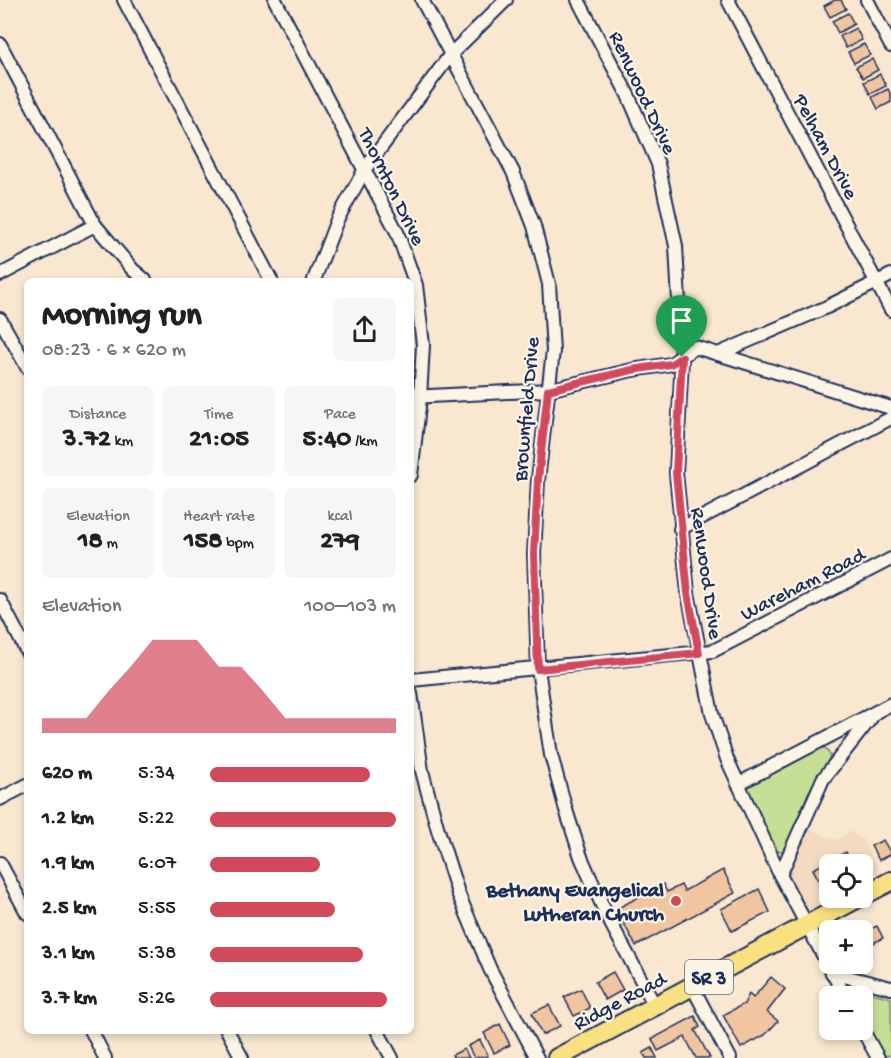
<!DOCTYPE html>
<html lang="en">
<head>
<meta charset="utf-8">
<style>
  body { margin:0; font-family:"Gochi Hand",sans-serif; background:#f6f6f6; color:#202124; height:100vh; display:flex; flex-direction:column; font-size:22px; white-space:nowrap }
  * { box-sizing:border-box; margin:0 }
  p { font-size:20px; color:#757577 }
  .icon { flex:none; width:33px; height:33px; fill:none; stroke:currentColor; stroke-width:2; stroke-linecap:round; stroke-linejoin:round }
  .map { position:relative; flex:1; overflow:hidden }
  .side { position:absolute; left:24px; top:278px; width:390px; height:756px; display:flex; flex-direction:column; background:#fff; border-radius:9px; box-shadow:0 3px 9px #0003 }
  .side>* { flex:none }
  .tools { position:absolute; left:819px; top:854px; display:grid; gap:12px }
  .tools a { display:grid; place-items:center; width:54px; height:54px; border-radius:9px; background:#fff; box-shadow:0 3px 9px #0003; font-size:30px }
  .pin { position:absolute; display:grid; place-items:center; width:51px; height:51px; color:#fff; margin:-62px -26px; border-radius:50% 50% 50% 0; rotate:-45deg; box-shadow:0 0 6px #0007 }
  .pin .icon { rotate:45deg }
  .round { display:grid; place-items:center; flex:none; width:63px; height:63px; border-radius:9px; background:#f6f6f6 }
  .summary { display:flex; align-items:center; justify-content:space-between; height:102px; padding:0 18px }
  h1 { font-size:33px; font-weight:700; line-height:45px }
  .stats { display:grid; grid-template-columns:repeat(3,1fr); gap:9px; height:102px; padding:6px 18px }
  .stats div { display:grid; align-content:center; border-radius:9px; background:#f6f6f6; text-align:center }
  .stats b { font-size:26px; font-weight:700 }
  .stats small { font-size:16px; font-weight:400 }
  .stats p { font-size:16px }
  .chart { height:168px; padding:12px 18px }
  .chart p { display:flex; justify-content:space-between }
  .chart svg { width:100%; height:108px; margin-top:6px; fill:#d1495b; opacity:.7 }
  ul { padding:0 18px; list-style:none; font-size:20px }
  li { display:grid; grid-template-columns:96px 72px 1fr; align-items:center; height:45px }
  li i { height:15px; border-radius:8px; background:#d1495b }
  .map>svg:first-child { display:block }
  .built { fill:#f3dac0 }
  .green { fill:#c5df95; stroke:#70877a; stroke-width:1.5 }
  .building { fill:#f1c5a0; stroke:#1b2f5e; stroke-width:1.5 }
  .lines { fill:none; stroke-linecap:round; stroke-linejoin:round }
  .street-casing { stroke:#1b2f5e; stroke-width:16 }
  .primary-casing { stroke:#1b2f5e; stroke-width:22 }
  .street { stroke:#fcf5e5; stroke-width:12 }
  .primary { stroke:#f9e181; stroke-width:18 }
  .route-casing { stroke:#fff; stroke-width:12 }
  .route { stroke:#d1495b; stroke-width:8 }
  .poi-dot { fill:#d1495b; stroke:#fcf5e5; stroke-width:2 }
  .labels { text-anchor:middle; stroke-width:4.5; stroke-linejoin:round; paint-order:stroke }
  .shield { fill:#fcf5e5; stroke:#5e6a86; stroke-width:1.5 }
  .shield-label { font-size:20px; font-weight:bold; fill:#1b2f5e }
  .street-label { font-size:21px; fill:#1b2f5e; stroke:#fcf5e5 }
  .poi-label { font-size:21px; font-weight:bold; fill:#1b2f5e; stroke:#fcf5e5; text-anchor:end }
</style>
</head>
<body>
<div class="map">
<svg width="891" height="1058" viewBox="0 0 891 1058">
  <rect width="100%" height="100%" fill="#f9e7d0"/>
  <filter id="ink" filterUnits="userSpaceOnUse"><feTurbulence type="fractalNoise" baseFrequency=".0167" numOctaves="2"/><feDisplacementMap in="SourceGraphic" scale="12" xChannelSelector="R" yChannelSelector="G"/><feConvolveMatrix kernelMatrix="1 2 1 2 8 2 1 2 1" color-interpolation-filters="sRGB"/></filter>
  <g filter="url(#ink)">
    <!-- built -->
    <polygon class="built" points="805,827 836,840 850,831 863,840 880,872 863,881 862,864 830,864 830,897 834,897 805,913 785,875"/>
    <!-- green -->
    <g class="green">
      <polygon points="824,747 830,755 828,761 808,793 787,845 782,851 775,851 746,790 751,783 818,748"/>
      <polygon points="861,990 891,998 891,1055 886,1056 880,1051 863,1017 862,996 854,996 855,991"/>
    </g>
    <!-- building -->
    <g class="building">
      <polygon points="835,0 841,0 846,9 830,17 824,6"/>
      <polygon points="848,13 854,24 838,33 832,21"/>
      <polygon points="856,28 862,40 846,48 840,36"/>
      <polygon points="864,44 870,55 854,63 848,52"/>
      <polygon points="872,59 878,70 863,78 856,67"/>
      <polygon points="880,74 886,86 870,94 864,82"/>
      <polygon points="888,89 891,95 891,102 878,109 872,97"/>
      <polygon points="883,840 891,854 879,860 871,846"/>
      <polygon points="846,852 852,864 830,864 830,884 823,888 813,869"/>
      <polygon points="723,870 735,893 636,946 616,909 663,884 667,892 681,885 684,891"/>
      <polygon points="759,889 770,912 732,931 721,909"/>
      <polygon points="877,926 883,938 864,948 862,933"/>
      <polygon points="613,972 623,990 605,1000 595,982"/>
      <polygon points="771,977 785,989 767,1012 778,1021 765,1035 741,1048 723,1015 744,1004 749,994 753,998"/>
      <polygon points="581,989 590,1008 574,1016 564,997"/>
      <polygon points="549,1005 560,1026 542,1035 532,1013"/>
      <polygon points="695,1016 700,1027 695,1030 710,1058 696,1058 685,1037 658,1051 652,1039"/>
      <polygon points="500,1024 510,1045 494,1053 484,1033"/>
      <polygon points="480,1040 488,1056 474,1058 468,1046"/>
      <polygon points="652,1048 657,1058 646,1058 643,1053"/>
      <polygon points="464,1049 469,1058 454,1058 452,1055"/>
    </g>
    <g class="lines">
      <defs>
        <g id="street">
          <polyline points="124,0 271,280"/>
          <polyline points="275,0 397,232 416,285 423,345 420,398 411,475"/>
          <polyline points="422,0 513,172 534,226 549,284 553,351 538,480 534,554 538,669 551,755 566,810 581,857 607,916 655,1006"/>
          <polyline points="578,0 628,95 658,164 676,246 682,357 676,473 688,593 712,714 727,759 780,875 845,996"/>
          <polyline points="728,0 891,310"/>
          <polyline points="867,0 891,46"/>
          <polyline points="0,44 95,225 133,270 145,280"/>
          <polyline points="0,275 95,225"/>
          <polyline points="314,280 337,220 365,169 451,54 506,0"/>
          <polyline points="0,319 27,367"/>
          <polyline points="718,354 891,408"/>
          <polyline points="411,397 548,390 632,370 671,364 695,347 718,354 827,307 891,275"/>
          <polyline points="680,529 891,418"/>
          <polyline points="0,600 27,652"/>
          <polyline points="411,680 713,651 891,559"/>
          <polyline points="411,693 422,771 438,830 458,893 490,969 537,1058"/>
          <polyline points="738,784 891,704"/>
          <polyline points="0,799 27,785"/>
          <polyline points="0,863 27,913"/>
          <polyline points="780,875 823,779 874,714"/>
          <polyline points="832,973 891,988"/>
          <polyline points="692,986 730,1058"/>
          <polyline points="862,1029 878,1058"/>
          <polyline points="91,1030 105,1058"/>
          <polyline points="227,1030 242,1058"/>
          <polyline points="377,1030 392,1058"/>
        </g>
        <g id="primary">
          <polyline points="862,896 891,881"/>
          <polyline points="557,1058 860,897"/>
        </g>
      </defs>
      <!-- street casing -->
      <use href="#street" class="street-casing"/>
      <!-- primary casing -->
      <use href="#primary" class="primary-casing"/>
      <!-- street -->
      <use href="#street" class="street"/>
      <!-- primary -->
      <use href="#primary" class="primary"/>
    </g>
  </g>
  <g class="lines" filter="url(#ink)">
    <defs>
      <polygon id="route" points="682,357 676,473 688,593 699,653 538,669 534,554 538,480 548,390 632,370 671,364"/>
    </defs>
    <!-- route casing -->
    <use href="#route" class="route-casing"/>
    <!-- route -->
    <use href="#route" class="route"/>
  </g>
  <!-- markers -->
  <circle class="poi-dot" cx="676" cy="901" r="6"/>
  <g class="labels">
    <!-- shield labels -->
    <rect class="shield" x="685" y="960" width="48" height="34" rx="4.5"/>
    <g class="shield-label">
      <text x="709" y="984">SR 3</text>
    </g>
    <!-- street labels -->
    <g class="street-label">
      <text transform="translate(644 92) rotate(65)" y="7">Renwood Drive</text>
      <text transform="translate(827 146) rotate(62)" y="7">Pelham Drive</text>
      <text transform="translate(393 186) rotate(64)" y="7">Thornton Drive</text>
      <text transform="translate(525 409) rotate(-85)" y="7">Brownfield Drive</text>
      <text transform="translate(708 573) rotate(82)" y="7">Renwood Drive</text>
      <text transform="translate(802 583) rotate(-27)" y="7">Wareham Road</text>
      <text transform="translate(619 1000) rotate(-28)" y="7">Ridge Road</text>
    </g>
    <!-- poi labels -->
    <g class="poi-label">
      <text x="664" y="896">Bethany Evangelical<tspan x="664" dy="24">Lutheran Church</tspan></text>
    </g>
  </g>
</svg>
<div class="tools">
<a><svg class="icon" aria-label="locate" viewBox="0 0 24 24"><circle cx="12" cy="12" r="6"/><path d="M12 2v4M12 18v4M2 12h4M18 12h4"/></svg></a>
<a>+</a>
<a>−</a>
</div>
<div class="pin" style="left:682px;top:357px;background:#1e9e55"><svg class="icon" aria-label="arrive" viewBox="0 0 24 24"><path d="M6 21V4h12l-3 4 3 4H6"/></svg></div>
<section class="side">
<div class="summary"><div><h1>Morning run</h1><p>08:23 · 6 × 620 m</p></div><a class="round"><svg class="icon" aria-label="share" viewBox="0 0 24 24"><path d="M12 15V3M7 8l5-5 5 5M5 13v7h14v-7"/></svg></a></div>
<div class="stats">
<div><p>Distance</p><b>3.72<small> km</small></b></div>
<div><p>Time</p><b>21:05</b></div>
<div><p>Pace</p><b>5:40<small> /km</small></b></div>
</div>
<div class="stats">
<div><p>Elevation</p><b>18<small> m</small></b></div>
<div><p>Heart rate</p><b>158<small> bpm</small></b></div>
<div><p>kcal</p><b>279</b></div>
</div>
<div class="chart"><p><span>Elevation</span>100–103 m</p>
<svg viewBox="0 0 160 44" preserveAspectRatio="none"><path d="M0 44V38L10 38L20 38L30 27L40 17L50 6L60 6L70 6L80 17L90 17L100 27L110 38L120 38L130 38L140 38L150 38L160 38V44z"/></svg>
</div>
<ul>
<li><b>620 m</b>5:34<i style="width:86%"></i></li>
<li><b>1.2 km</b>5:22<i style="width:100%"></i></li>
<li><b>1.9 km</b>6:07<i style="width:59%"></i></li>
<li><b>2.5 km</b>5:55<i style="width:67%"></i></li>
<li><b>3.1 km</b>5:38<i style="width:82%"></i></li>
<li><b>3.7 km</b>5:26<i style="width:95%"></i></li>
</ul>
</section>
</div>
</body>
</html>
